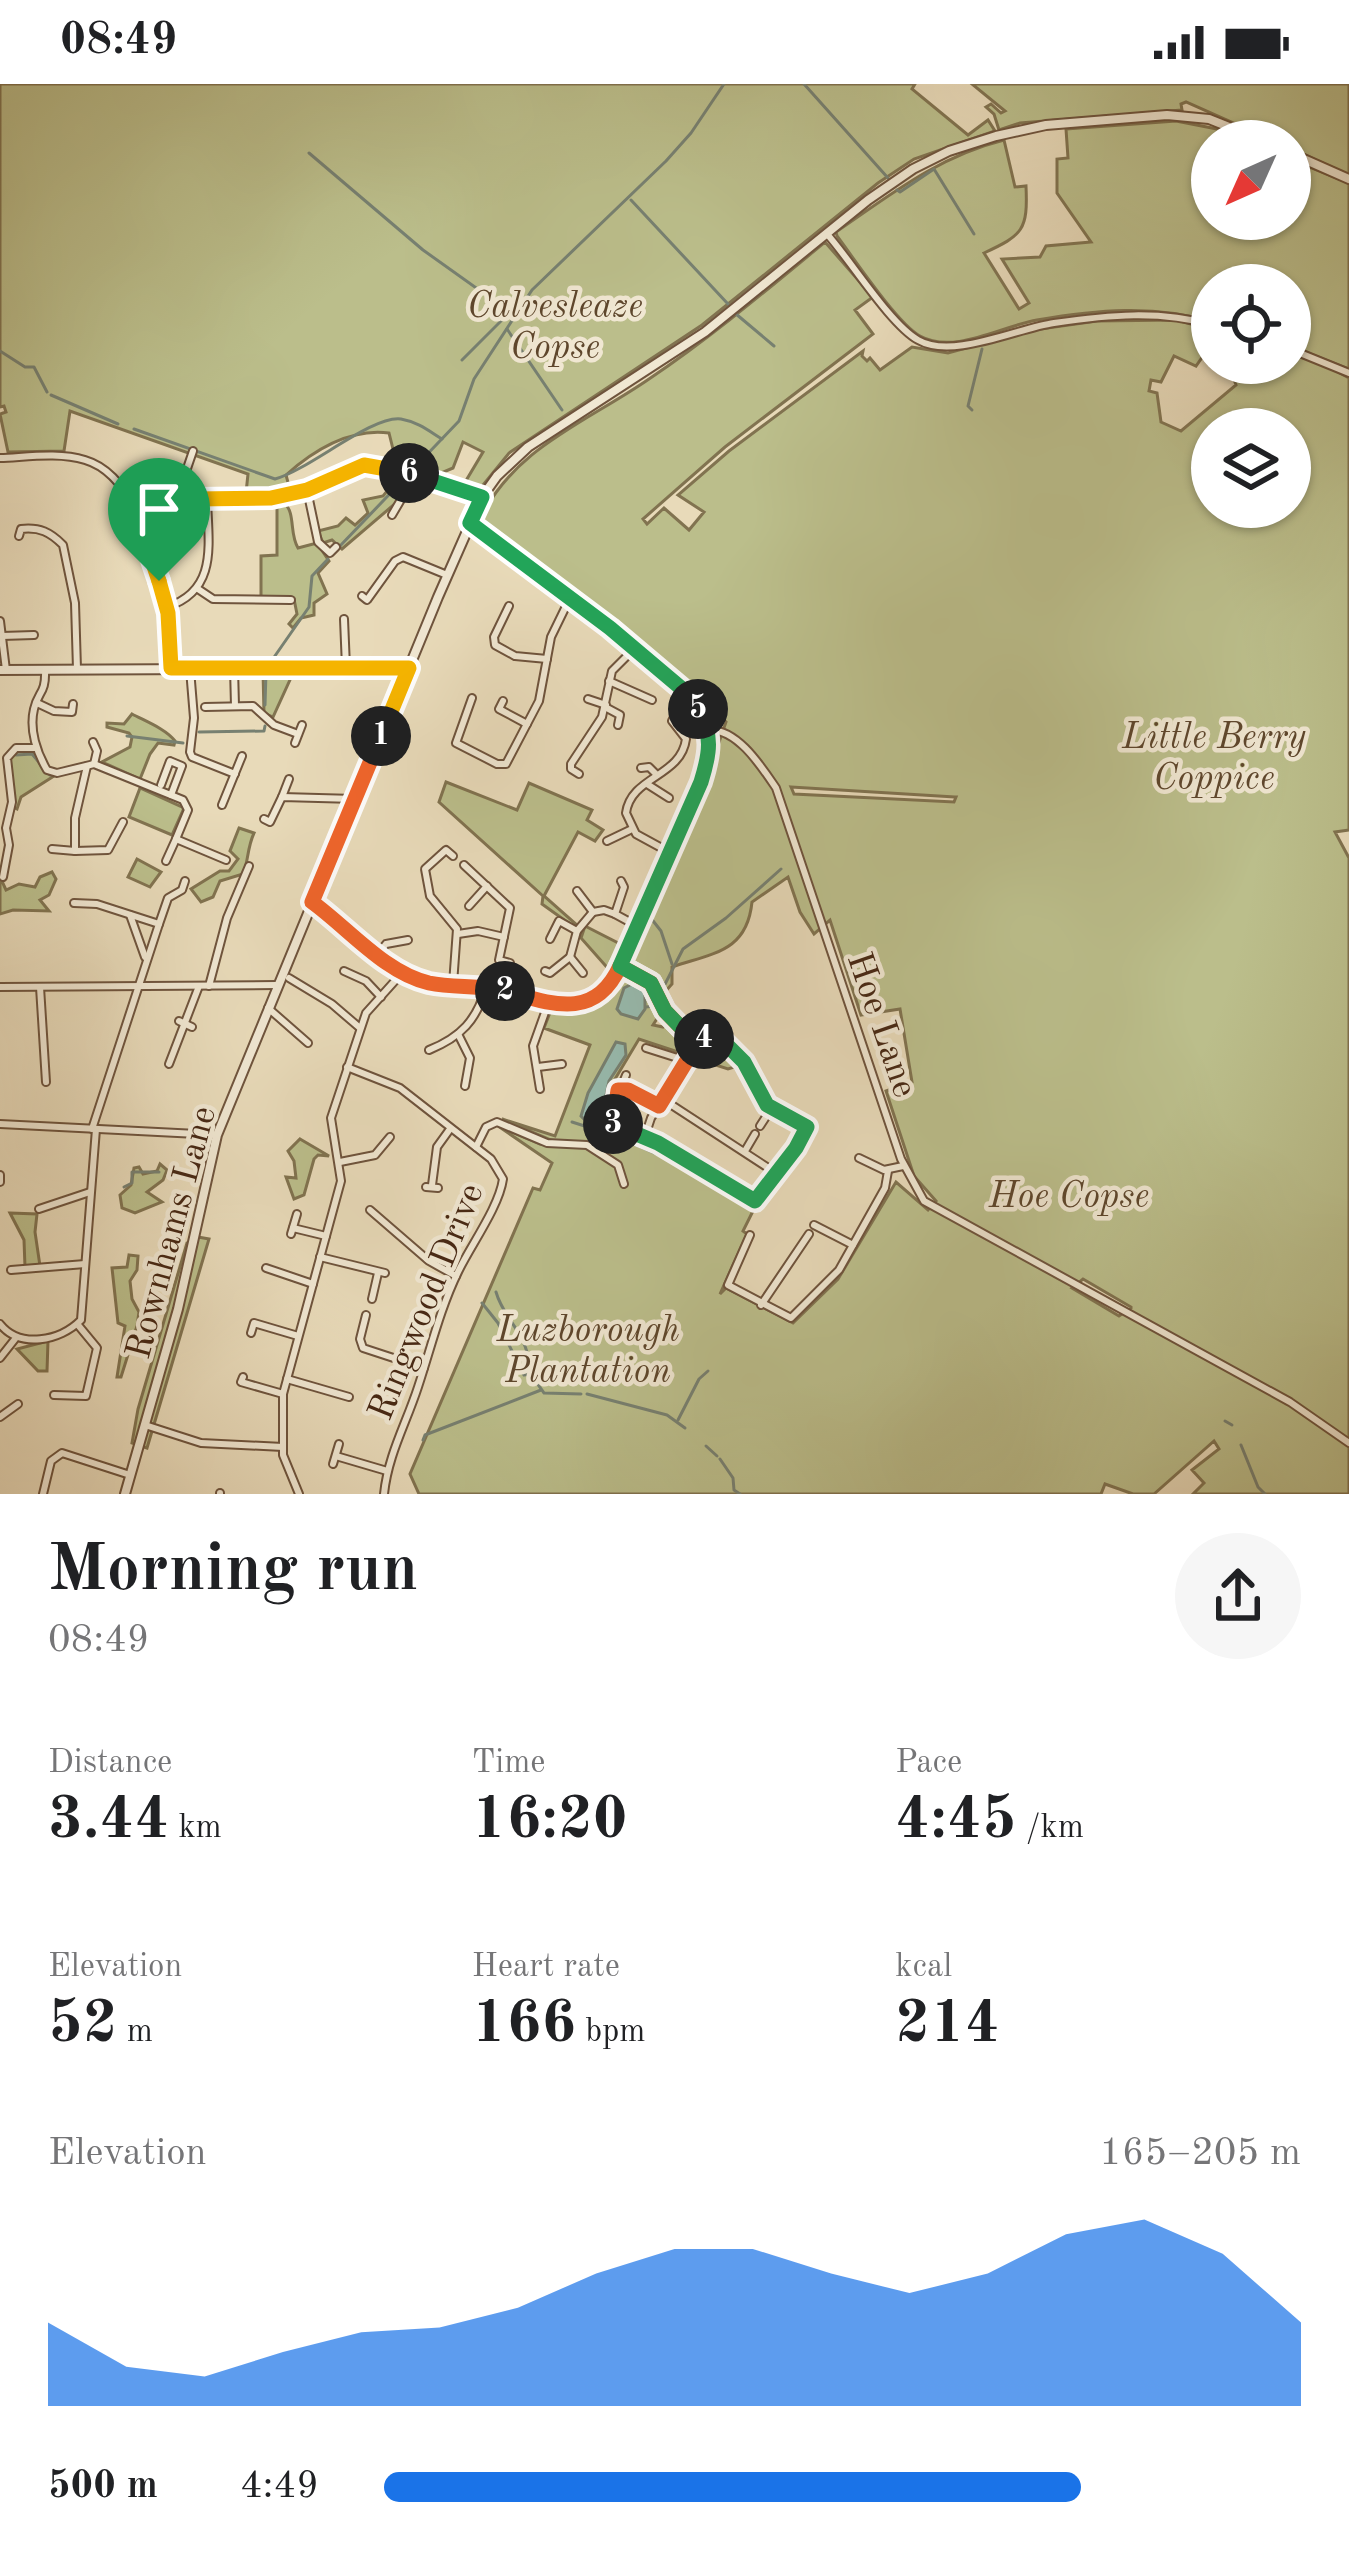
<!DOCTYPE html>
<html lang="en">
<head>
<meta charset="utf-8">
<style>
  body { margin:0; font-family:"Old Standard TT",serif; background:#f6f6f6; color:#202124; height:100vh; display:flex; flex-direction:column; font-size:45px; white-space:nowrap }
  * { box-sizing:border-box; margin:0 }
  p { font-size:39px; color:#757577 }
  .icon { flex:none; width:66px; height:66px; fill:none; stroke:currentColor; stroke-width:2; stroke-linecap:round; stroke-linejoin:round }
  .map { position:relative; height:1410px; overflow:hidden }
  .drawer { display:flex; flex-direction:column; background:#fff; flex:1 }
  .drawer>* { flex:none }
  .needle { width:78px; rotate:225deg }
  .fabs { position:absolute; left:1191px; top:36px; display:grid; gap:24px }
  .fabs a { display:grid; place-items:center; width:120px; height:120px; border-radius:50%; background:#fff; box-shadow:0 3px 9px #0004; font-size:60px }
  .pin { position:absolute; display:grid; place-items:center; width:102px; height:102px; color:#fff; margin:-123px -51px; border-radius:50% 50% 50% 0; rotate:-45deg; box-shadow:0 0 12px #0007 }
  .pin .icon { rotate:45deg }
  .km { position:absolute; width:60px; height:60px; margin:-30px; border-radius:50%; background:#222; color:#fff; font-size:33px; line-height:60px; text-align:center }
  .round { display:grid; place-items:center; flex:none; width:126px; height:126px; border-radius:63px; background:#f6f6f6 }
  .headline { display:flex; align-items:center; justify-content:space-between; height:204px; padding:0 48px }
  h1 { font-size:66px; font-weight:700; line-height:90px }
  .metrics { display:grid; grid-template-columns:repeat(3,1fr); gap:18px; height:204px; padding:12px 48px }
  .metrics div { display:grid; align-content:center }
  .metrics b { font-size:60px; font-weight:700 }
  .metrics small { font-size:33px; font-weight:400 }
  .metrics p { font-size:33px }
  .chart { height:336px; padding:24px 48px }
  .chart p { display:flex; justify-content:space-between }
  .chart svg { width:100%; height:216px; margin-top:12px; fill:#1a73e8; opacity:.7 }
  ul { padding:0 48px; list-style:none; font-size:39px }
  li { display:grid; grid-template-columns:192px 144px 1fr; align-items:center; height:90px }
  li i { height:30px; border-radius:15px; background:#1a73e8 }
  .status { display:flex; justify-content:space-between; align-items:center; height:84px; padding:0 60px; background:#fff; direction:ltr }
  .status svg { height:33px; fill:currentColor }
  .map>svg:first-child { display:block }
  .green { fill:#bbbe8b; stroke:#817350; stroke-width:3; fill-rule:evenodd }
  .water { fill:#97bbaf; stroke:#778071; stroke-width:3 }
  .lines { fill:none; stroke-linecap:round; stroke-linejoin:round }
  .stream { stroke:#778071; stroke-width:3 }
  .minor-casing { stroke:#6f543d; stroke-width:10 }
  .tertiary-casing { stroke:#6f543d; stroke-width:12 }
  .minor { stroke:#f0e7d2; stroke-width:6 }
  .tertiary { stroke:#f0e7d2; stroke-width:8 }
  .split-1-casing { stroke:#fff; stroke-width:24 }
  .split-2-casing { stroke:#fff; stroke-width:24 }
  .split-3-casing { stroke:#fff; stroke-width:24 }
  .split-4-casing { stroke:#fff; stroke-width:24 }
  .split-5-casing { stroke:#fff; stroke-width:24 }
  .split-6-casing { stroke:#fff; stroke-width:24 }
  .split-7-casing { stroke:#fff; stroke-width:24 }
  .split-1 { stroke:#f5b400; stroke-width:15 }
  .split-2 { stroke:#f0652b; stroke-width:15 }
  .split-3 { stroke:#f0652b; stroke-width:15 }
  .split-4 { stroke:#22a559; stroke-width:15 }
  .split-5 { stroke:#22a559; stroke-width:15 }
  .split-6 { stroke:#22a559; stroke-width:15 }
  .split-7 { stroke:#f5b400; stroke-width:15 }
  .labels { text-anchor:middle; stroke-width:9; stroke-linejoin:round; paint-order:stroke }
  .park-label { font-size:36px; font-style:italic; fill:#5e462c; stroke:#f0e7d2 }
  .street-label { font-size:36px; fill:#472814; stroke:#f0e7d2 }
</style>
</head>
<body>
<div class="status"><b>08:49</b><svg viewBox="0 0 49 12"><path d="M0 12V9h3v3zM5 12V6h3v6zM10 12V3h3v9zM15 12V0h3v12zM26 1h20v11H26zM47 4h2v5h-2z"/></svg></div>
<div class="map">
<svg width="1349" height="1410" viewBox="0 0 1349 1410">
  <rect width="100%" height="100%" fill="#e8dab9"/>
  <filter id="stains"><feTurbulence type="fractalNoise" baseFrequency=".00167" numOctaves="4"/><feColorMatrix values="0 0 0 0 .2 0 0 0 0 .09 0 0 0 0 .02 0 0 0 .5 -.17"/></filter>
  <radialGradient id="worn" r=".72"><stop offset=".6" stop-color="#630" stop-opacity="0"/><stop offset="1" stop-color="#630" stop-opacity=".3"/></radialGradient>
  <!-- green -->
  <g class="green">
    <path d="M0,0H915L912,5L968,51L988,36L995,47L914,75L878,99L702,241L509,369L479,406L464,400L483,368L463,358L453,384L439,390L397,381L389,349C350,344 314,366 286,391L290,406L270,411L246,409L248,390L70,327L64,367L8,368L0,330L6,328L4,322L0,323Z"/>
    <polygon points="972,0 1349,0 1349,91 1290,64 1290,57 1274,57 1186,18 1181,20 1182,26 1020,39 999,46 994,30 986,23 991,20 1001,29 1005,27"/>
    <path d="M1176,37L1217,45L1248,57H1212V135H1290V75L1349,99V285L1290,262V201H1212V238C1155,220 1095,226 1037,236C1002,242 954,271 920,252C897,239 855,176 837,152L836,148C890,111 939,72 1004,56L1015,103L1026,102C1028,146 1023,151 984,169L1019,225L1029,219L1002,175L1040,173L1046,162L1091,158L1057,109V75L1068,74L1066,45Z"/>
    <path d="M825,158L873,213L855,226L873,250L725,363L643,435L647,440L664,424L689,446L704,428L678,411L729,367L863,267L862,272L867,277L870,274L880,286L912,263L948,269L1033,246L1097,237L1177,236L1212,246V266L1208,265L1196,282L1174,272L1161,298L1151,296L1149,307L1157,309L1161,338L1181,347L1236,301L1231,287L1238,279H1290V270L1319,278L1349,294V746L1335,748L1349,774V1410H1193L1204,1399L1192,1386L1219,1365L1214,1357L1154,1410H1133L1105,1400L1101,1410H419L410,1390L533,1104L540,1106L552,1079L498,1042L540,1060L553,1061V1057L502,1035L555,1052L590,961L544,944L551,926C580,924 609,920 622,889L651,909L660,930L653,941L663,943L667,939L686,958L684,970L639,955L615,995L607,1041L600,1039L598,1043L647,1059L753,1127L743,1147L747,1150L720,1210L726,1204L793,1239L838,1195L896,1098L928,1126L936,1117L914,1092L886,1007L912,998L900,925L861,931L830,836L814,850L800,828L788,793L752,818C747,868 713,869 672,883V900L664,909L650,892L625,879L706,696L726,638L677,591L480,435C515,363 587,338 649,295C710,254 768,205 825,158ZM1212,345H1290V423H1212ZM791,703L955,713H956L954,718L794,710ZM1083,1195L1131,1223V1224L1119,1232L1072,1204Z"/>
    <polygon points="399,393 407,395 408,400 397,418 342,465 332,456 323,459 318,447 338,442 346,434 355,441 368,429 363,416 383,412"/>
    <path d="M284,418C296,430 289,449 298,464L317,459L329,477L318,489L327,510L314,519V531L301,534L293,544L289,540L297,530L294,515H261V472L277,471V419Z"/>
    <polygon points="263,587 294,587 273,633 264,629"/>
    <path d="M132,630C145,637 166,645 175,657L174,661L158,659L150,670L140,695L102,678L130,663L132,653L129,649L107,643V639L124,640Z"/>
    <polygon points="31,666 45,688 54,692 21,713 17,725 13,723 10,674 15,667"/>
    <polygon points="446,698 517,726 529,699 592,726 587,736 603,746 595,757 578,748 544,812 577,841 574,843 542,820 543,812 439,718"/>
    <polygon points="140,704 184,724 172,751 129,733"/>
    <path d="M239,744L254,749C247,764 248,780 243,790L220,797L213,813L201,818L191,805L220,787H229L238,775L230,767Z"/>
    <polygon points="137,775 161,788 150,803 128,793"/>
    <polygon points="52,788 56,795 49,811 40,816 49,827 13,826 0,830 0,793 6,806 19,800 35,803 40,793"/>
    <polygon points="585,842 624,862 612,889 581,854"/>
    <polygon points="715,956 741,981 728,985 694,974 699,964"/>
    <polygon points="300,1055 329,1072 318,1071 314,1075 304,1111 294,1115 286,1093 296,1094 294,1077 288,1067"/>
    <polygon points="160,1080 167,1086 163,1096 147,1108 162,1118 135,1129 122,1124 120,1111 131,1101 134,1084 139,1083 143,1090 157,1087"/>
    <polygon points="10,1129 37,1130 35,1148 40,1182 25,1183 24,1156"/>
    <polygon points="198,1153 209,1155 147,1364 132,1359 138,1325 187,1159"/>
    <polygon points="129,1171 138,1172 137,1186 130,1197 132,1215 139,1228 137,1242 121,1293 117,1293 125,1242 118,1239 112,1184 127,1183"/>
    <polygon points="48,1257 47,1287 38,1287 17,1265"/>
  </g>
  <!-- water -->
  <g class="water">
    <polygon points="634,899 645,908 645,925 638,935 621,930 617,925 624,904"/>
    <polygon points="616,958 625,960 626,971 609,997 601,1034 586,1037 581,1032 588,1009"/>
  </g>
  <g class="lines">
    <!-- stream -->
    <g class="stream">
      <polyline points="804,0 888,94"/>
      <polyline points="309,69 423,166 510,228"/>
      <polyline points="897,106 900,108 934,85 974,150"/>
      <polyline points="631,116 728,220"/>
      <polyline points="736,230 774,262"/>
      <polyline points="507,245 562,326"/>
      <polyline points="0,267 25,283 34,283 47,308"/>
      <polyline points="462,276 524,214"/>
      <polyline points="51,311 118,340"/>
      <polyline points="972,326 968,322 982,265"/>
      <path d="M134,345L275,395C309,386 372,331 401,335C418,338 429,347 442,355"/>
      <polyline points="415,383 459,337 474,295 532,206 666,77 691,49 724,0"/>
      <polyline points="340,462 404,395"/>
      <polyline points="270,579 309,523 312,492 328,475"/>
      <polyline points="265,621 266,588"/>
      <polyline points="199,648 264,647 265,642"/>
      <polyline points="127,652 183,659"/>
      <polyline points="16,671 32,670 50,691"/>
      <polyline points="650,833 661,847 672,880"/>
      <polyline points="662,906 683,865 726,834 781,785"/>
      <polyline points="646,923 654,922"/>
      <polyline points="572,1038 616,1052"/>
      <polyline points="616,1052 665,1074"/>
      <polyline points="124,1103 132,1099 132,1088 159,1088"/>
      <path d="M496,1208C501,1226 512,1237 521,1253C531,1271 529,1291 544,1309L581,1310"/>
      <polyline points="482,1219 498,1239 524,1291 532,1290"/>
      <polyline points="587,1310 667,1331 685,1344"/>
      <polyline points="678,1336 699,1295 708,1287"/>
      <polyline points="1225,1337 1232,1341"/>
      <polyline points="423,1356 425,1351 541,1306"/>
      <polyline points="1241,1361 1258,1403 1265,1410"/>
      <polyline points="706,1362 717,1372"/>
      <polyline points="720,1375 733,1394 734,1406 740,1410"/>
    </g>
    <defs>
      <g id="minor">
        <path d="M827,150C851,177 890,240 918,256C952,276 1018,244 1054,239C1108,231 1160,226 1212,241"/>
        <polyline points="1290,265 1349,289"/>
        <path d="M0,374C27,373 59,368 85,376C150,395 167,527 171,584"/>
        <polyline points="307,406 318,458 330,469 336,463"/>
        <polyline points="183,418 182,399 193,367"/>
        <polyline points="392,431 416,390"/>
        <polyline points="137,432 195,415 270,414 307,406 364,381 431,394 482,413"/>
        <path d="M19,452L21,445C40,443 50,448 63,461L75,519L77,585"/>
        <polyline points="198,505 213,515 291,516"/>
        <polyline points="362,512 367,516 395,477 403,473 447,491"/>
        <polyline points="509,522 494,553 495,561 515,572 547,575"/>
        <path d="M167,523C219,506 208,459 207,414"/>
        <polyline points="344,535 346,583"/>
        <polyline points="0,537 6,586"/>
        <polyline points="2,552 34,551"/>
        <polyline points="234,584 235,622"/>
        <polyline points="190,585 194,634 190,668 192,673 235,690"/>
        <path d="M45,586C46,610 38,607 34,625C29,646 37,669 47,686L57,689L94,680L183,716L188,726L176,755L226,776"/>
        <polyline points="609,597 652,616"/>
        <polyline points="472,614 456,659 497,680 506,680 539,617 551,553 570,514"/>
        <polyline points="588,615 606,621"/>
        <polyline points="503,617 499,625 527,640"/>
        <polyline points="37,619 54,627 72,628 73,620"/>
        <polyline points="205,623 253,622 274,641 298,650"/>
        <polyline points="605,623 620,631 618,641"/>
        <path d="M708,646C737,644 761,682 776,704L901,1075L924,1117L1290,1318L1349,1359"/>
        <polyline points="93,658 97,667 94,680"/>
        <polyline points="295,659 302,641"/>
        <polyline points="87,682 75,734 75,767 108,766 123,738"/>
        <polyline points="641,684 649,683 657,691"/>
        <polyline points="579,690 571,685 571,680 602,633 612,587 635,564"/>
        <polyline points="647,700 669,714"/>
        <polyline points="161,701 170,677 182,682 171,711"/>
        <polyline points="282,713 289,695"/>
        <polyline points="222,721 242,672"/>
        <polyline points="264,735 270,738 282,713 355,715"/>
        <polyline points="607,757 630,746"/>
        <polyline points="52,765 75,767"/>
        <path d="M669,768L636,750L626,729C631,692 681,693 686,655L672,637L675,631"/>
        <polyline points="453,772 446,766 425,785 430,812 457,845 453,900"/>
        <polyline points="166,777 176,755"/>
        <polyline points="464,781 510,824 499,876 510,879"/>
        <polyline points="3,793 9,761 6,744 12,718 7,674 16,664 35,664"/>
        <polyline points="621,797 624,803 615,830 637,842"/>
        <polyline points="577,807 593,828 604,826 615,830"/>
        <path d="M312,818L402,889C431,900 449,896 477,901C523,909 583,945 615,892L701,698C707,679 713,663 707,644C691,589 523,480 472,440"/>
        <polyline points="74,819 97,820 159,840 92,1045"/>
        <polyline points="469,822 487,802"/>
        <polyline points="130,831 145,873"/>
        <polyline points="159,840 168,814 182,806 185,797"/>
        <polyline points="458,850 478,847 504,853"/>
        <polyline points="550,855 559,837 577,847"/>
        <polyline points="378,870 386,860 408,856"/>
        <polyline points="570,873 583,889"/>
        <polyline points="620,882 651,899 665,927 697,960"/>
        <polyline points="344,887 366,897 381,913"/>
        <polyline points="545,887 550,889 570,873 577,847 593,828"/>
        <polyline points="289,894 332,920 360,944"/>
        <polyline points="209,902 227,834 249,782"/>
        <polyline points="0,903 277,901"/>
        <polyline points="40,903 46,998"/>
        <polyline points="268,924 308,959"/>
        <polyline points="179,937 192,943"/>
        <polyline points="458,950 470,974 465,1002"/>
        <polyline points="646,964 687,977"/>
        <path d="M429,966C461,953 477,936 486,903"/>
        <polyline points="169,980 199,902"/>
        <path d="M347,983L400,1004L491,1075L503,1095C499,1123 471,1161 458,1188C440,1225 431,1264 418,1303C406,1340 388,1371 384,1410"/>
        <polyline points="538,983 562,980"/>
        <polyline points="540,1005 533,962 548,920"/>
        <polyline points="620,1006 626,991"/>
        <polyline points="664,1016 776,1089"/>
        <polyline points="659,1022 620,1006 615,1012 613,1040 658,1059 755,1117 796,1064 807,1043 767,1021 744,978 718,952 697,960"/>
        <polyline points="0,1040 217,1051"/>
        <polyline points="760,1042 771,1025"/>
        <polyline points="645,1052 651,1034 697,960"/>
        <polyline points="476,1063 486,1043 497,1038 547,1059 587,1061 618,1081 624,1100"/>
        <polyline points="745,1067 755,1050"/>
        <polyline points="859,1074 884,1086 903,1082"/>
        <polyline points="340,1078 375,1071 390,1053"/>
        <polyline points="0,1098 0,1091"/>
        <polyline points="432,1101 437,1063 450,1045"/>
        <polyline points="426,1103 438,1104"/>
        <polyline points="39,1125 90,1108"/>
        <polyline points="370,1126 429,1177 456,1192"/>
        <polyline points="814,1141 853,1161"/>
        <polyline points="293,1144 326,1152"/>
        <polyline points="291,1150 297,1130"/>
        <polyline points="750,1151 728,1201 791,1234 839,1186 885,1104 888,1087"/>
        <polyline points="320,1173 385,1189"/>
        <polyline points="266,1184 313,1200"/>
        <polyline points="11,1186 85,1180"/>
        <polyline points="372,1215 378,1189"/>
        <polyline points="761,1221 809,1150"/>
        <polyline points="366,1231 360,1255 363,1264 424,1284"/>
        <path d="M0,1240C20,1265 60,1257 81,1236L96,1045"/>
        <polyline points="251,1249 254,1239 298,1252"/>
        <polyline points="0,1274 15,1255"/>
        <polyline points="243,1293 241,1298 283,1310"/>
        <polyline points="287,1295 349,1313"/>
        <polyline points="54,1311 86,1312 97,1264 78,1241"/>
        <polyline points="0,1333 18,1320"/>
        <polyline points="145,1341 201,1359 283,1363"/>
        <polyline points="336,1372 387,1387"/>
        <polyline points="333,1380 339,1360"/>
        <polyline points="43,1410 51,1377 62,1369 130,1391"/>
        <polyline points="220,1410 220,1409"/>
        <polyline points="299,1410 283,1371 283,1310 341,1097 331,1034 366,929 402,889"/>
      </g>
      <g id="tertiary">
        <polyline points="1290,69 1349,95"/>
        <polyline points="0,586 409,584"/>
        <polyline points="125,1410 178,1225 217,1051 438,513 482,413 497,392 528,363 705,248 868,116 913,85 949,67 996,52 1046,41 1167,31 1209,35 1264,57"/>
      </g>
    </defs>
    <!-- minor casing -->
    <use href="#minor" class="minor-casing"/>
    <!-- tertiary casing -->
    <use href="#tertiary" class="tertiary-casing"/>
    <!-- minor -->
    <use href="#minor" class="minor"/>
    <!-- tertiary -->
    <use href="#tertiary" class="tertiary"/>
  </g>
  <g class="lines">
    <defs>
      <polyline id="split-1" points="159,497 168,529 171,584 409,584 381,652"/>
      <path id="split-2" d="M381,652L312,818C348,844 385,889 429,899C454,904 478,901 505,907"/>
      <path id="split-3" d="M505,907C552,920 595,937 620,882L651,899L665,927L697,960L659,1022L628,1006H618L613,1040"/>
      <polyline id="split-4" points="613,1040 658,1059 755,1117 796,1064 807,1043 767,1021 744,978 718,952 704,955"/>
      <path id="split-5" d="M698,625C713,651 710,669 701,698L620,882L651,899L665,927L697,960L704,955"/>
      <polyline id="split-6" points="409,389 482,413 470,439 610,544 681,604 698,625"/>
      <polyline id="split-7" points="159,497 137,432 195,415 271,414 307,406 364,381 409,389"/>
    </defs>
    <!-- split-1 casing -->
    <use href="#split-1" class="split-1-casing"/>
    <!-- split-2 casing -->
    <use href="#split-2" class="split-2-casing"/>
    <!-- split-3 casing -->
    <use href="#split-3" class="split-3-casing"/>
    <!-- split-4 casing -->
    <use href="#split-4" class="split-4-casing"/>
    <!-- split-5 casing -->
    <use href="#split-5" class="split-5-casing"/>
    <!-- split-6 casing -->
    <use href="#split-6" class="split-6-casing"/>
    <!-- split-7 casing -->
    <use href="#split-7" class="split-7-casing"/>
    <!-- split-1 -->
    <use href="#split-1" class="split-1"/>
    <!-- split-2 -->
    <use href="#split-2" class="split-2"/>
    <!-- split-3 -->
    <use href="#split-3" class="split-3"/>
    <!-- split-4 -->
    <use href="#split-4" class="split-4"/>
    <!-- split-5 -->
    <use href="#split-5" class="split-5"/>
    <!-- split-6 -->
    <use href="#split-6" class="split-6"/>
    <!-- split-7 -->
    <use href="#split-7" class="split-7"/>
  </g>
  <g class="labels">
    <!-- park labels -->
    <g class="park-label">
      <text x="555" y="233">Calvesleaze<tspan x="555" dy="41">Copse</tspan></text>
      <text x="1214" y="664">Little Berry<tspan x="1214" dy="41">Coppice</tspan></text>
      <text x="1069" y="1123">Hoe Copse</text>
      <text x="588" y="1257">Luzborough<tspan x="588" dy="41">Plantation</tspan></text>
    </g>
    <!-- street labels -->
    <g class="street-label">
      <text transform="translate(884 940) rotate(71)" y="13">Hoe Lane</text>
      <text transform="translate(169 1148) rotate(-75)" y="13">Rownhams Lane</text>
      <text transform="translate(424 1217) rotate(-68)" y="13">Ringwood Drive</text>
    </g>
  </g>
  <rect width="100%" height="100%" filter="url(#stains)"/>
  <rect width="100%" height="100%" fill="url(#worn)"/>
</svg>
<div class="fabs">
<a><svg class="needle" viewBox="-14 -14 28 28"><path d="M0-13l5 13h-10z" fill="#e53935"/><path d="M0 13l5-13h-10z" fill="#757577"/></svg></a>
<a><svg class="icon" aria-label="locate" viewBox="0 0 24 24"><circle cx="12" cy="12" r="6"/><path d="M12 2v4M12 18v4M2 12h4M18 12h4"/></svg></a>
<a><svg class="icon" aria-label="layers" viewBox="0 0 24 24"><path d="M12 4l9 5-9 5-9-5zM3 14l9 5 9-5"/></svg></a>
</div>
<div class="pin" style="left:159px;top:497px;background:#1e9e55"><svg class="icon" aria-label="arrive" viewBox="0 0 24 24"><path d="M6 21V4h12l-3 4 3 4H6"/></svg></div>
<b class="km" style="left:381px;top:652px">1</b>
<b class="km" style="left:505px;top:907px">2</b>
<b class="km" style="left:613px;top:1040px">3</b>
<b class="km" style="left:704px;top:955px">4</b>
<b class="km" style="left:698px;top:625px">5</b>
<b class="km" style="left:409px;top:389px">6</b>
</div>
<section class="drawer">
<div class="headline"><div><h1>Morning run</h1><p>08:49</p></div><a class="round"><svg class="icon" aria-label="share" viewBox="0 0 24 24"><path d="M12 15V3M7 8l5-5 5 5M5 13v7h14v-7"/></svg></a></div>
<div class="metrics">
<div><p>Distance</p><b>3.44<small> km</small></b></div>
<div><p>Time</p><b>16:20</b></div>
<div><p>Pace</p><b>4:45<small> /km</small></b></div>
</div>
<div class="metrics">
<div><p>Elevation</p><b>52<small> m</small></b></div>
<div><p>Heart rate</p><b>166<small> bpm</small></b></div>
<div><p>kcal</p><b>214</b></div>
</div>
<div class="chart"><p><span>Elevation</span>165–205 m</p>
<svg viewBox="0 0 160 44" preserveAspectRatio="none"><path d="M0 44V27L10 36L20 38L30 33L40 29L50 28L60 24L70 17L80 12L90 12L100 17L110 21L120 17L130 9L140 6L150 13L160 27V44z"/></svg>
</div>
<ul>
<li><b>500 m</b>4:49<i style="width:76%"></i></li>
</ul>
</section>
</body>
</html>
